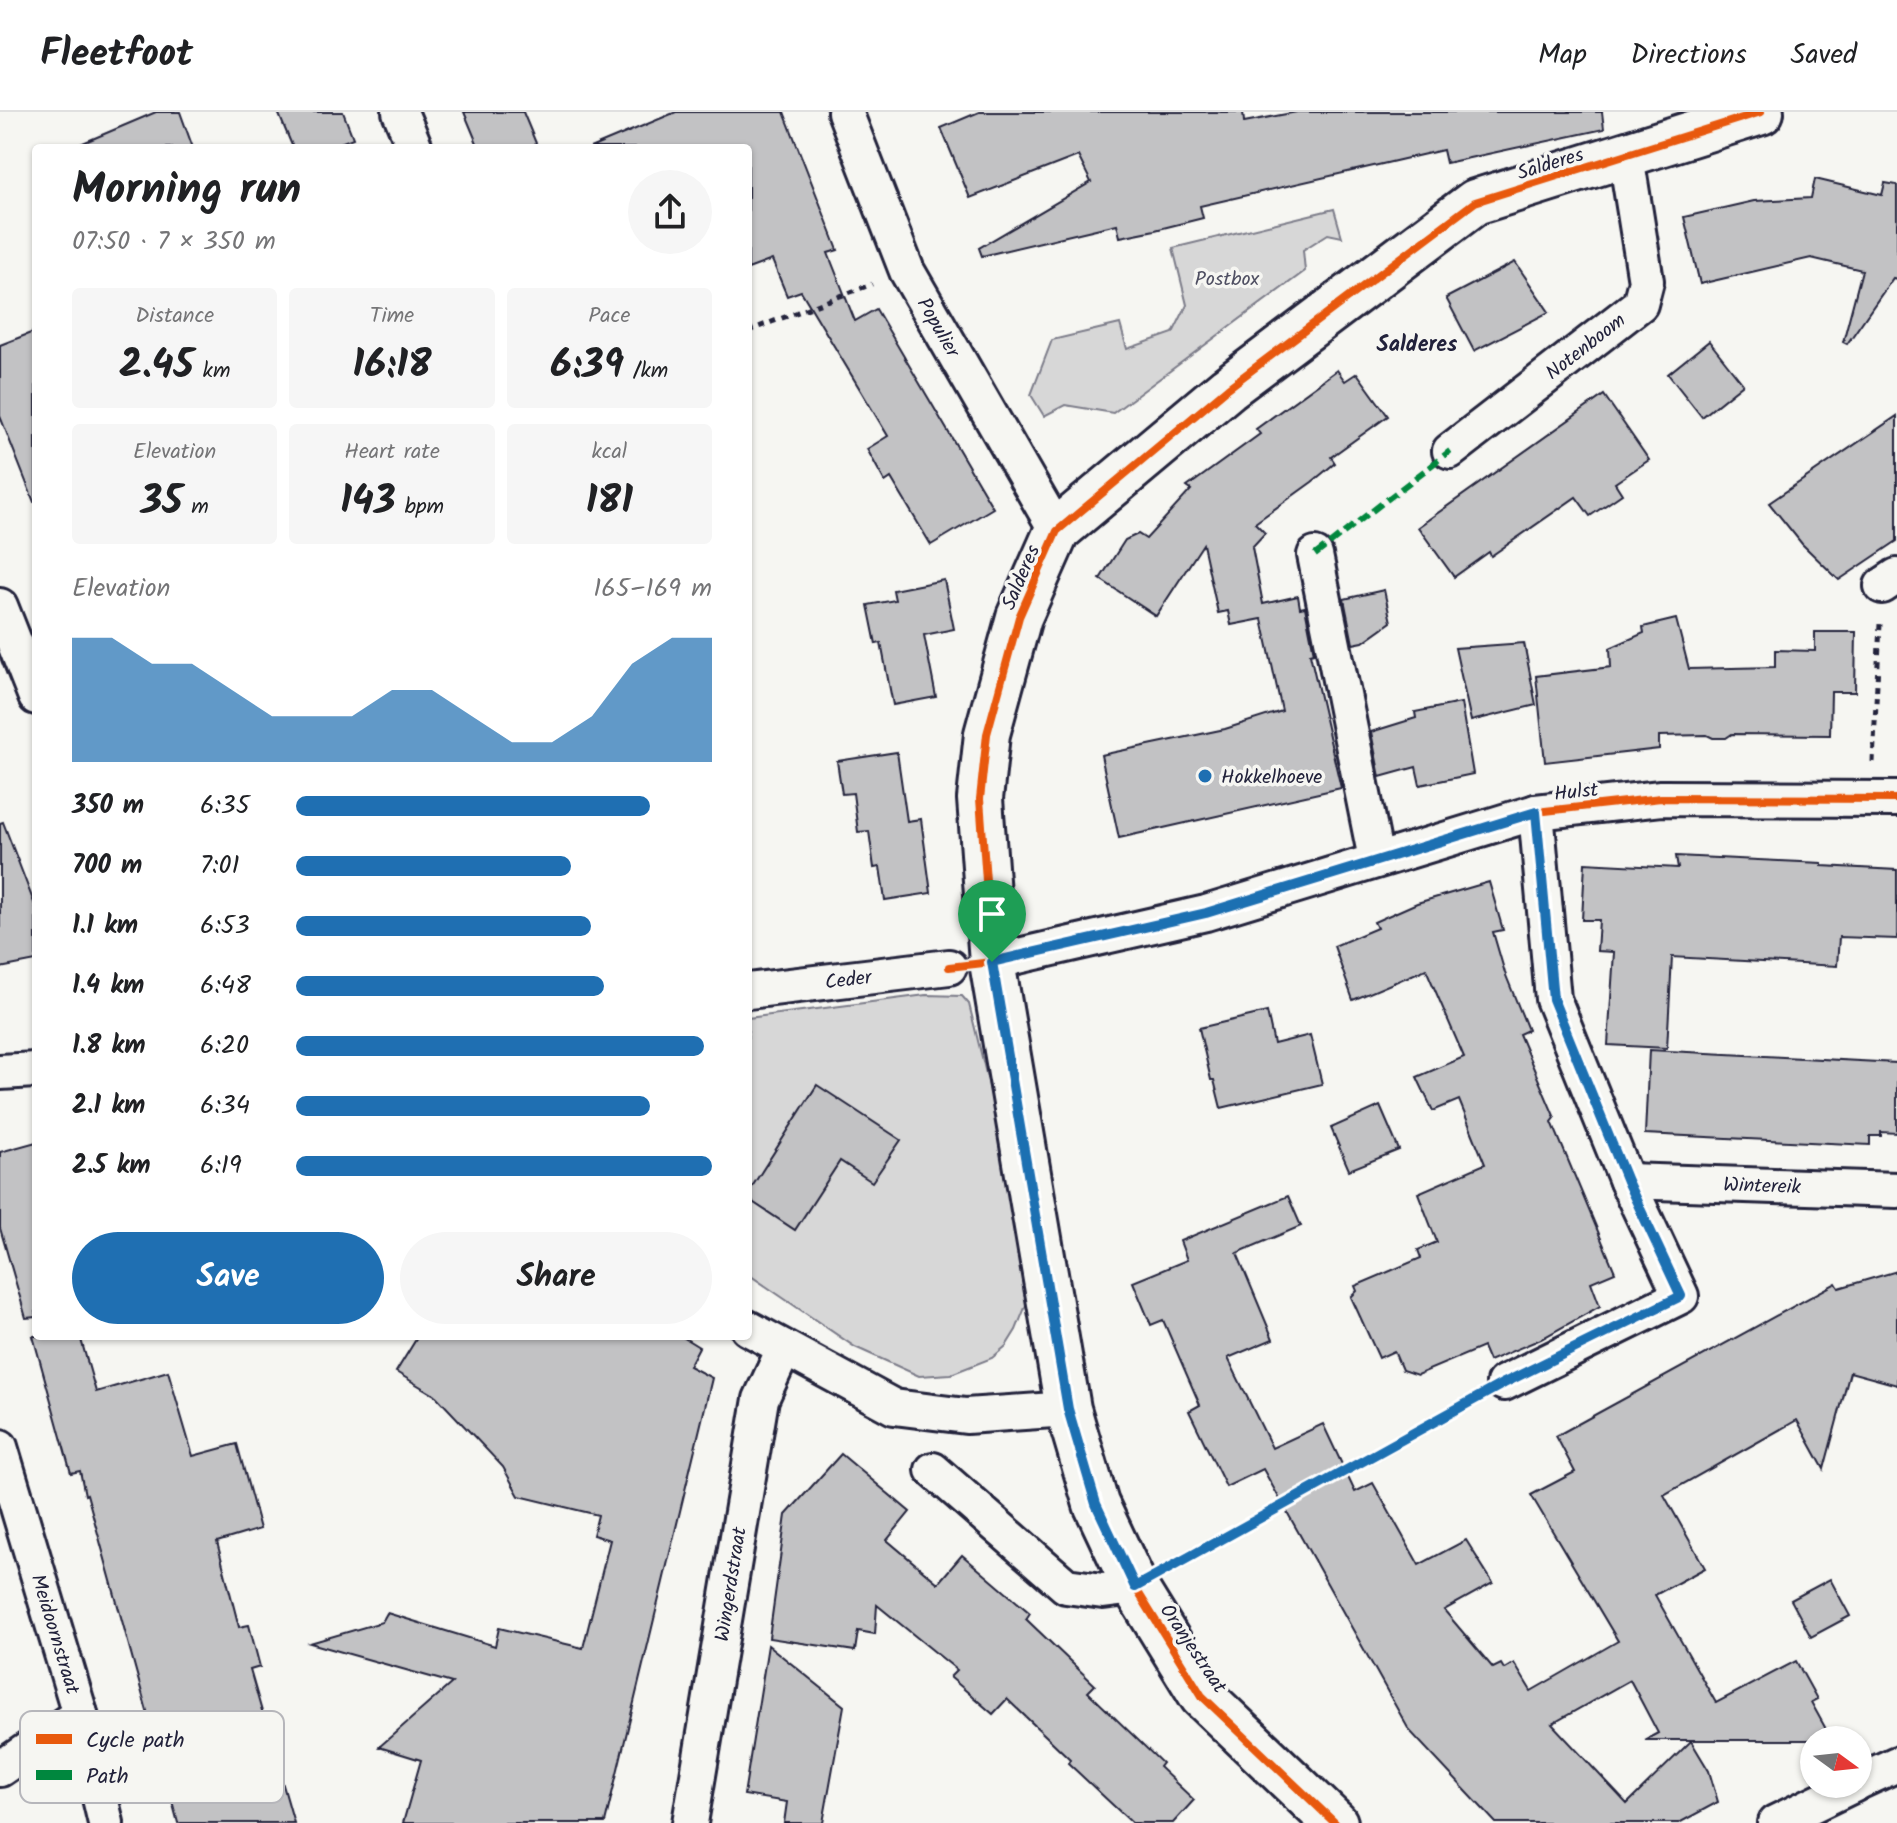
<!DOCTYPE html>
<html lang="en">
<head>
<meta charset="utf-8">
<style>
  body { margin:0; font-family:Kalam,sans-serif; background:#f6f6f6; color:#202124; height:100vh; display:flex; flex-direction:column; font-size:30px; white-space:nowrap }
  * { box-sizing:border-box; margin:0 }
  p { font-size:26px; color:#757577 }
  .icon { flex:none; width:44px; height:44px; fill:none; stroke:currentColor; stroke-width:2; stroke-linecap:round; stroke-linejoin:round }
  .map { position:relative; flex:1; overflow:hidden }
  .side { position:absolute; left:32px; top:32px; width:720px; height:1196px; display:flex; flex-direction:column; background:#fff; border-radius:8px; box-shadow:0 2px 6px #0004 }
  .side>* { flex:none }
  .needle { width:52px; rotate:105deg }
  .buttons { position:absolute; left:1800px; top:1614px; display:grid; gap:16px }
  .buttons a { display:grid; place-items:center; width:72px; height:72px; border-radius:50%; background:#fff; box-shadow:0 2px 6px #0004; font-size:40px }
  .pin { position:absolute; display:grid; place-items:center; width:68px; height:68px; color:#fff; margin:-82px -34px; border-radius:50% 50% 50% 0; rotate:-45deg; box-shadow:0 0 8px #0007 }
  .pin .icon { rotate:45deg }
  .round { display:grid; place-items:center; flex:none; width:84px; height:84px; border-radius:42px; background:#f6f6f6 }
  .headline { display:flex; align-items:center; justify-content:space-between; height:136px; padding:0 40px }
  h1 { font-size:44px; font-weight:700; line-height:60px }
  .stats { display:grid; grid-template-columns:repeat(3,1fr); gap:12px; height:136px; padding:8px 40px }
  .stats div { display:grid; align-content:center; border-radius:8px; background:#f6f6f6; text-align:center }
  .stats b { font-size:40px; font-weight:700 }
  .stats small { font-size:22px; font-weight:400 }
  .stats p { font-size:22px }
  .chart { height:224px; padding:16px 40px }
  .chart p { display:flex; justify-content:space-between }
  .chart svg { width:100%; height:144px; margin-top:8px; fill:#1f6fb2; opacity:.7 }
  .button { display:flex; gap:16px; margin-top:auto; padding:16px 40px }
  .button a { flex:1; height:92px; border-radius:48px; background:#1f6fb2; color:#fff; font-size:32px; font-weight:700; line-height:92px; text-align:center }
  .button a+a { background:#f6f6f6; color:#202124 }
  ul { padding:0 40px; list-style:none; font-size:26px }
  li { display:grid; grid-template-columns:128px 96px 1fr; align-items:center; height:60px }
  li i { height:20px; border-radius:10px; background:#1f6fb2 }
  header { display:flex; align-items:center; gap:48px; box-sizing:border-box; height:112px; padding:0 40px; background:#fff; border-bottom:2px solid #e0e0e0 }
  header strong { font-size:38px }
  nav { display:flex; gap:44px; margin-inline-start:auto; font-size:28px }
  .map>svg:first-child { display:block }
  .green { fill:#d7d7d7; stroke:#7c7c89; stroke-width:2 }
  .building { fill:#c2c2c4; stroke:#22223b; stroke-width:2 }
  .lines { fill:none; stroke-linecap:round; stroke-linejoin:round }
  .minor-casing { stroke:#22223b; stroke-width:40 }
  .tertiary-casing { stroke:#22223b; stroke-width:50 }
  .path { stroke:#22223b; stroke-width:5; stroke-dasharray:6 6; stroke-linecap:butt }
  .minor { stroke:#f6f6f2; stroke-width:34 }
  .tertiary { stroke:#f6f6f2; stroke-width:44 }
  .quiet { stroke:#00873e; stroke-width:6; stroke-dasharray:12 6; stroke-linecap:butt }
  .cycleway-casing { stroke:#f6f6f2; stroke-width:13 }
  .cycleway { stroke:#e8590c; stroke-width:8 }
  .route-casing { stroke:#fff; stroke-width:16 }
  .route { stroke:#1f6fb2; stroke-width:10 }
  .poi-dot { fill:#1f6fb2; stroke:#f6f6f2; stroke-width:3 }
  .labels { text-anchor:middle; stroke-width:7; stroke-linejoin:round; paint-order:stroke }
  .street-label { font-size:20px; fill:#22223b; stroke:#f6f6f2 }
  .park-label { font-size:20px; fill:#4f4f62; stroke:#f6f6f2 }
  .poi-label { font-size:20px; fill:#22223b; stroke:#f6f6f2; text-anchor:start }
  .neighbourhood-label { font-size:22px; font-weight:bold; fill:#22223b; stroke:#f6f6f2 }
  .key { fill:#f6f6f2; stroke:#b6b6bb; stroke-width:2 }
  .key-label { font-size:22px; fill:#22223b }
</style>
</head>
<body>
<header>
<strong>Fleetfoot</strong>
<nav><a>Map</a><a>Directions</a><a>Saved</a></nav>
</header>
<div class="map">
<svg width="1897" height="1711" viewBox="0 0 1897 1711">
  <rect width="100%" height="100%" fill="#f6f6f2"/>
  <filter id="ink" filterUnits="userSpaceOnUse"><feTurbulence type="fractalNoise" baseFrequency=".0125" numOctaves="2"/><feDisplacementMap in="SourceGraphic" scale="16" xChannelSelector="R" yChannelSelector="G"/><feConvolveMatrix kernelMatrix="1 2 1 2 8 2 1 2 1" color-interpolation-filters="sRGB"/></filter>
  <g filter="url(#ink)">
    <!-- green -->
    <g class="green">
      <polygon points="1334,97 1342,125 1328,122 1303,138 1305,159 1113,301 1065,293 1044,304 1031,283 1052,228 1120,212 1127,237 1173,221 1187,193 1173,136"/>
      <polygon points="926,883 962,884 969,892 1008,1052 1030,1183 1016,1218 1006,1234 992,1246 951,1262 919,1264 855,1235 748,1162 748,906"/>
    </g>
    <!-- building -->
    <g class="building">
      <polygon points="156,0 180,0 193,36 71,36"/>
      <polygon points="278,0 343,0 353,26 328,36 293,36"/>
      <polygon points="464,0 523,0 538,36 479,36"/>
      <polygon points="676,0 784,0 838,138 828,141 855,209 876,197 993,396 931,433 891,366 885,370 867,337 888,324 801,179 787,184 772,148 748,157 748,36 590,36"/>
      <polygon points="979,0 1243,0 1244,10 1297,0 1602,0 1604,17 1446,51 1443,38 1200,94 1203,106 1155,118 1120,125 1117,112 982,144 979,136 1091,70 1078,44 970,86 941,16"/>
      <polygon points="1815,67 1882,83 1885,71 1897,73 1897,167 1893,166 1847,232 1843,230 1862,158 1811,146 1700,172 1684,105 1754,89 1811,86"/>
      <polygon points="1515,150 1549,200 1474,239 1446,186"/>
      <polygon points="36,219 36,390 34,390 0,304 0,233"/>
      <polygon points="1709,229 1743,272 1702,305 1668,262"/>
      <polygon points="1337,258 1345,269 1357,261 1388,304 1331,345 1335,351 1312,370 1255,411 1265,421 1252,435 1263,492 1298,484 1300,496 1305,495 1314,541 1310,542 1341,676 1119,726 1101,643 1225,617 1282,599 1262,507 1231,513 1228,499 1218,501 1203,432 1156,504 1100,467 1125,428 1138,422 1146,427 1191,378 1187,375 1260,322 1256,317"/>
      <polygon points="1604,283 1649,348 1615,371 1622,382 1590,404 1576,385 1491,444 1489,440 1454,465 1418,415"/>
      <polygon points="1897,304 1897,429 1839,468 1802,432 1769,391"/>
      <polygon points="944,468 954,517 924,523 936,585 893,593 881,531 876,532 868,493 895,488 893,478"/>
      <polygon points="1384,478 1391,510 1363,530 1353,532 1344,487"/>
      <polygon points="1676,507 1689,557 1775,555 1775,538 1815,539 1815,520 1856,520 1855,580 1831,580 1830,623 1732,622 1726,626 1713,626 1707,623 1659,624 1659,637 1545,650 1536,564 1611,555 1610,536 1644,521 1643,515"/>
      <polygon points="1524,531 1536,593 1471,609 1455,536"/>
      <polygon points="1461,591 1473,662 1420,673 1416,655 1380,665 1371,620 1416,606 1415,600"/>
      <polygon points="897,640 907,709 921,707 931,781 885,788 880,755 874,756 869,719 858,720 853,681 842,682 837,649"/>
      <polygon points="3,710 36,796 36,849 0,856 0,711"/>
      <polygon points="1676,744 1822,751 1822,754 1897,758 1897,827 1839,825 1837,854 1672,845 1667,936 1608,933 1614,840 1597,839 1599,808 1582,808 1585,751 1678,756"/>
      <polygon points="1489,770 1503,818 1493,820 1505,861 1528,918 1519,922 1555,1006 1552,1010 1615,1160 1591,1170 1600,1194 1541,1227 1489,1249 1483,1235 1417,1263 1402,1258 1394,1239 1379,1246 1351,1185 1357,1179 1355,1174 1421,1146 1418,1138 1437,1130 1418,1081 1485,1052 1459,988 1433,999 1417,965 1464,945 1426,857 1353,888 1334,834 1377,816 1374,810 1417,791"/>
      <polygon points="1267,900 1274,932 1310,923 1322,972 1221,996 1214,968 1211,968 1199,916"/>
      <polygon points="1649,938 1897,951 1897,1021 1881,1020 1881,1024 1870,1024 1870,1033 1645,1022"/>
      <polygon points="817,973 901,1028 872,1070 840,1049 795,1118 748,1087 748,1081"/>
      <polygon points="1380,994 1399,1038 1349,1058 1331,1016"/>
      <polygon points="36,1030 36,1205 26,1206 0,1116 0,1040"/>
      <polygon points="1288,1084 1301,1114 1237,1141 1273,1227 1228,1246 1272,1336 1323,1312 1355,1380 1373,1371 1419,1453 1466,1428 1493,1471 1444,1498 1493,1556 1501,1552 1504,1557 1514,1551 1531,1579 1618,1529 1531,1383 1575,1360 1556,1324 1836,1171 1839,1176 1897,1159 1897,1273 1850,1260 1824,1357 1797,1308 1664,1383 1705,1456 1655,1483 1716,1591 1796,1549 1817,1587 1811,1590 1832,1628 1645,1628 1658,1621 1630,1568 1552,1612 1627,1692 1691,1629 1709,1659 1718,1690 1679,1711 1496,1711 1409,1618 1263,1357 1226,1375 1189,1299 1200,1293 1163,1208 1151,1213 1133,1170 1187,1148 1180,1129"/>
      <polygon points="33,1224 80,1224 96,1280 168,1259 193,1344 237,1332 260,1417 217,1430 239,1515 249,1513 260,1555 250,1558 294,1711 178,1711 159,1641 149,1636 145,1620 150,1610 87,1382 85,1383 80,1359 71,1361"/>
      <polygon points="418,1224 681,1224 699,1235 689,1254 712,1266 605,1711 403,1711 421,1648 379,1635 452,1571 310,1531 382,1510 387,1501 495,1534 499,1516 583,1536 610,1428 593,1423 598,1403 519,1384 503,1355 436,1284 396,1260"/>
      <polygon points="841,1342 910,1400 887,1428 938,1471 962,1443 1030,1501 1026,1507 1095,1573 1088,1580 1162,1651 1159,1655 1194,1688 1173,1711 1132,1711 1068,1651 1070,1647 1007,1587 993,1602 950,1565 957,1558 877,1493 875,1522 858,1519 855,1539 769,1526 786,1403"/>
      <polygon points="1830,1467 1850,1504 1811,1525 1791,1488"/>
      <polygon points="768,1533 844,1594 823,1711 784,1711 787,1690 744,1683"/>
    </g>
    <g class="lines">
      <defs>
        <g id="minor">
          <polyline points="400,0 415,36"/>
          <polyline points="845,0 907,159 1057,419"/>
          <polyline points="1450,339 1640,192 1646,169 1626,44"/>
          <polyline points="1315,443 1376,747"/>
          <polyline points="1882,474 1897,464"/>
          <polyline points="0,494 36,585"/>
          <polyline points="992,850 1206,801 1536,700 1661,686 1897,687"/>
          <polyline points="748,879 949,855"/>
          <polyline points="0,960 36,958"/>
          <polyline points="1627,1069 1897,1078"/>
          <polyline points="748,1216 894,1295 966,1304 1068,1297"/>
          <polyline points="1504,1271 1681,1184 1627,1069 1553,887 1536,700"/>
          <polyline points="0,1335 80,1602 106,1711"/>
          <polyline points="933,1358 1066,1474 1103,1479 1135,1475"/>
          <polyline points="0,1657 80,1602"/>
          <polyline points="1858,1670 1897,1652"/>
          <polyline points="690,1711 761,1287 784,1237"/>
          <polyline points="1775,1711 1855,1672"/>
        </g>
        <polyline id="tertiary" points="1335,1711 1202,1584 1135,1475 1096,1392 1068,1297 992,850 980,687 987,622 1019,505 1057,419 1228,276 1475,90 1761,0"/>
      </defs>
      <!-- minor casing -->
      <use href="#minor" class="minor-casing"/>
      <!-- tertiary casing -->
      <use href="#tertiary" class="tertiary-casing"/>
      <!-- path -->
      <g class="path">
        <polyline points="748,219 872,172"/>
        <polyline points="1873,650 1880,512"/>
        <polyline points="1172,1454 1472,1289"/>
      </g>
      <!-- minor -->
      <use href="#minor" class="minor"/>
      <!-- tertiary -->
      <use href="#tertiary" class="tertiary"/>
      <!-- quiet -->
      <polyline class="quiet" points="1315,443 1450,339"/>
      <defs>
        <g id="cycleway">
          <polyline points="949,855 992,850 1206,801 1536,700 1661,686 1897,687"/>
          <polyline points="1335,1711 1202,1584 1135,1475 1096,1392 1068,1297 992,850 980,687 987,622 1019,505 1057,419 1228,276 1475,90 1761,0"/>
        </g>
      </defs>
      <!-- cycleway casing -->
      <use href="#cycleway" class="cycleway-casing"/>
      <!-- cycleway -->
      <use href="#cycleway" class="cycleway"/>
    </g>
  </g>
  <g class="lines" filter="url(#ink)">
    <defs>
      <polygon id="route" points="1536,700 1553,887 1627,1069 1681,1184 1504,1271 1135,1475 1096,1392 1068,1297 992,850 1206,801"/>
    </defs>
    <!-- route casing -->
    <use href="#route" class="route-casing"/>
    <!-- route -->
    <use href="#route" class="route"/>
  </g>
  <!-- markers -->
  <circle class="poi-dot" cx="1205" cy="664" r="8"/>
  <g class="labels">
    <!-- street labels -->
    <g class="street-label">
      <text transform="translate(1550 51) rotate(-17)" y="7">Salderes</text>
      <text transform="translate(939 215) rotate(60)" y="7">Populier</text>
      <text transform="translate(1585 234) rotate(-38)" y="7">Notenboom</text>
      <text transform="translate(1020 465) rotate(-67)" y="7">Salderes</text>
      <text transform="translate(1576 679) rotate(-6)" y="7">Hulst</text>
      <text transform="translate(848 867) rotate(-7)" y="7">Ceder</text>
      <text transform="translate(1762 1073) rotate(2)" y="7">Wintereik</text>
      <text transform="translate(730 1472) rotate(-81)" y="7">Wingerdstraat</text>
      <text transform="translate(56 1522) rotate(73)" y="7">Meidoornstraat</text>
      <text transform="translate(1194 1536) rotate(56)" y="7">Oranjestraat</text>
    </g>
    <!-- park labels -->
    <g class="park-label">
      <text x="1227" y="173">Postbox</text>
    </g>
    <!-- poi labels -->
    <g class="poi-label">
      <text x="1221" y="671">Hokkelhoeve</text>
    </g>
    <!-- neighbourhood labels -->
    <g class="neighbourhood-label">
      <text x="1417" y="239">Salderes</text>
    </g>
  </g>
  <!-- legend -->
  <rect x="20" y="1599" width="264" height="92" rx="12" class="key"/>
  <rect x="36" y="1622" width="36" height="10" fill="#e8590c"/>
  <rect x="36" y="1658" width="36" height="10" fill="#00873e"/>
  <g class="key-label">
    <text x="86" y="1635">Cycle path</text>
    <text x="86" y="1671">Path</text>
  </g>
</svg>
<div class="buttons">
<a><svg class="needle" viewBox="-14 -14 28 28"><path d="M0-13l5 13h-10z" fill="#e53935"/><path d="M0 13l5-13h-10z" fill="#757577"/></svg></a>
</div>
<div class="pin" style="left:992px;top:850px;background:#1e9e55"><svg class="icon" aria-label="arrive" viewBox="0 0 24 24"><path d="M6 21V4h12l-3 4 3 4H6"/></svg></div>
<section class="side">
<div class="headline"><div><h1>Morning run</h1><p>07:50 · 7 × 350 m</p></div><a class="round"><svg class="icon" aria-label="share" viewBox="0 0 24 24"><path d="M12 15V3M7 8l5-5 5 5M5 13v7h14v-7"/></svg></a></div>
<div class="stats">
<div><p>Distance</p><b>2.45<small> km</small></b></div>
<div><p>Time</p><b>16:18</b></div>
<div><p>Pace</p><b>6:39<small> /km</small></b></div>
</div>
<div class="stats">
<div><p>Elevation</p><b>35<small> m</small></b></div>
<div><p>Heart rate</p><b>143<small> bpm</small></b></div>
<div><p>kcal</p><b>181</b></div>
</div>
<div class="chart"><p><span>Elevation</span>165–169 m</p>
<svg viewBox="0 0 160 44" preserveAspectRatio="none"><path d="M0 44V6L10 6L20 14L30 14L40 22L50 30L60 30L70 30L80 22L90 22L100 30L110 38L120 38L130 30L140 14L150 6L160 6V44z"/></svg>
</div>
<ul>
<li><b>350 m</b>6:35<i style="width:85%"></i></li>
<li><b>700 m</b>7:01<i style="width:66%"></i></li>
<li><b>1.1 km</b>6:53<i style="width:71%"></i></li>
<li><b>1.4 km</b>6:48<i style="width:74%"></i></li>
<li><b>1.8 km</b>6:20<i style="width:98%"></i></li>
<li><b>2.1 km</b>6:34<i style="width:85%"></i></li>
<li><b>2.5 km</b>6:19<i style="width:100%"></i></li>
</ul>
<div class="button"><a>Save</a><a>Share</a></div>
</section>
</div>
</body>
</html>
